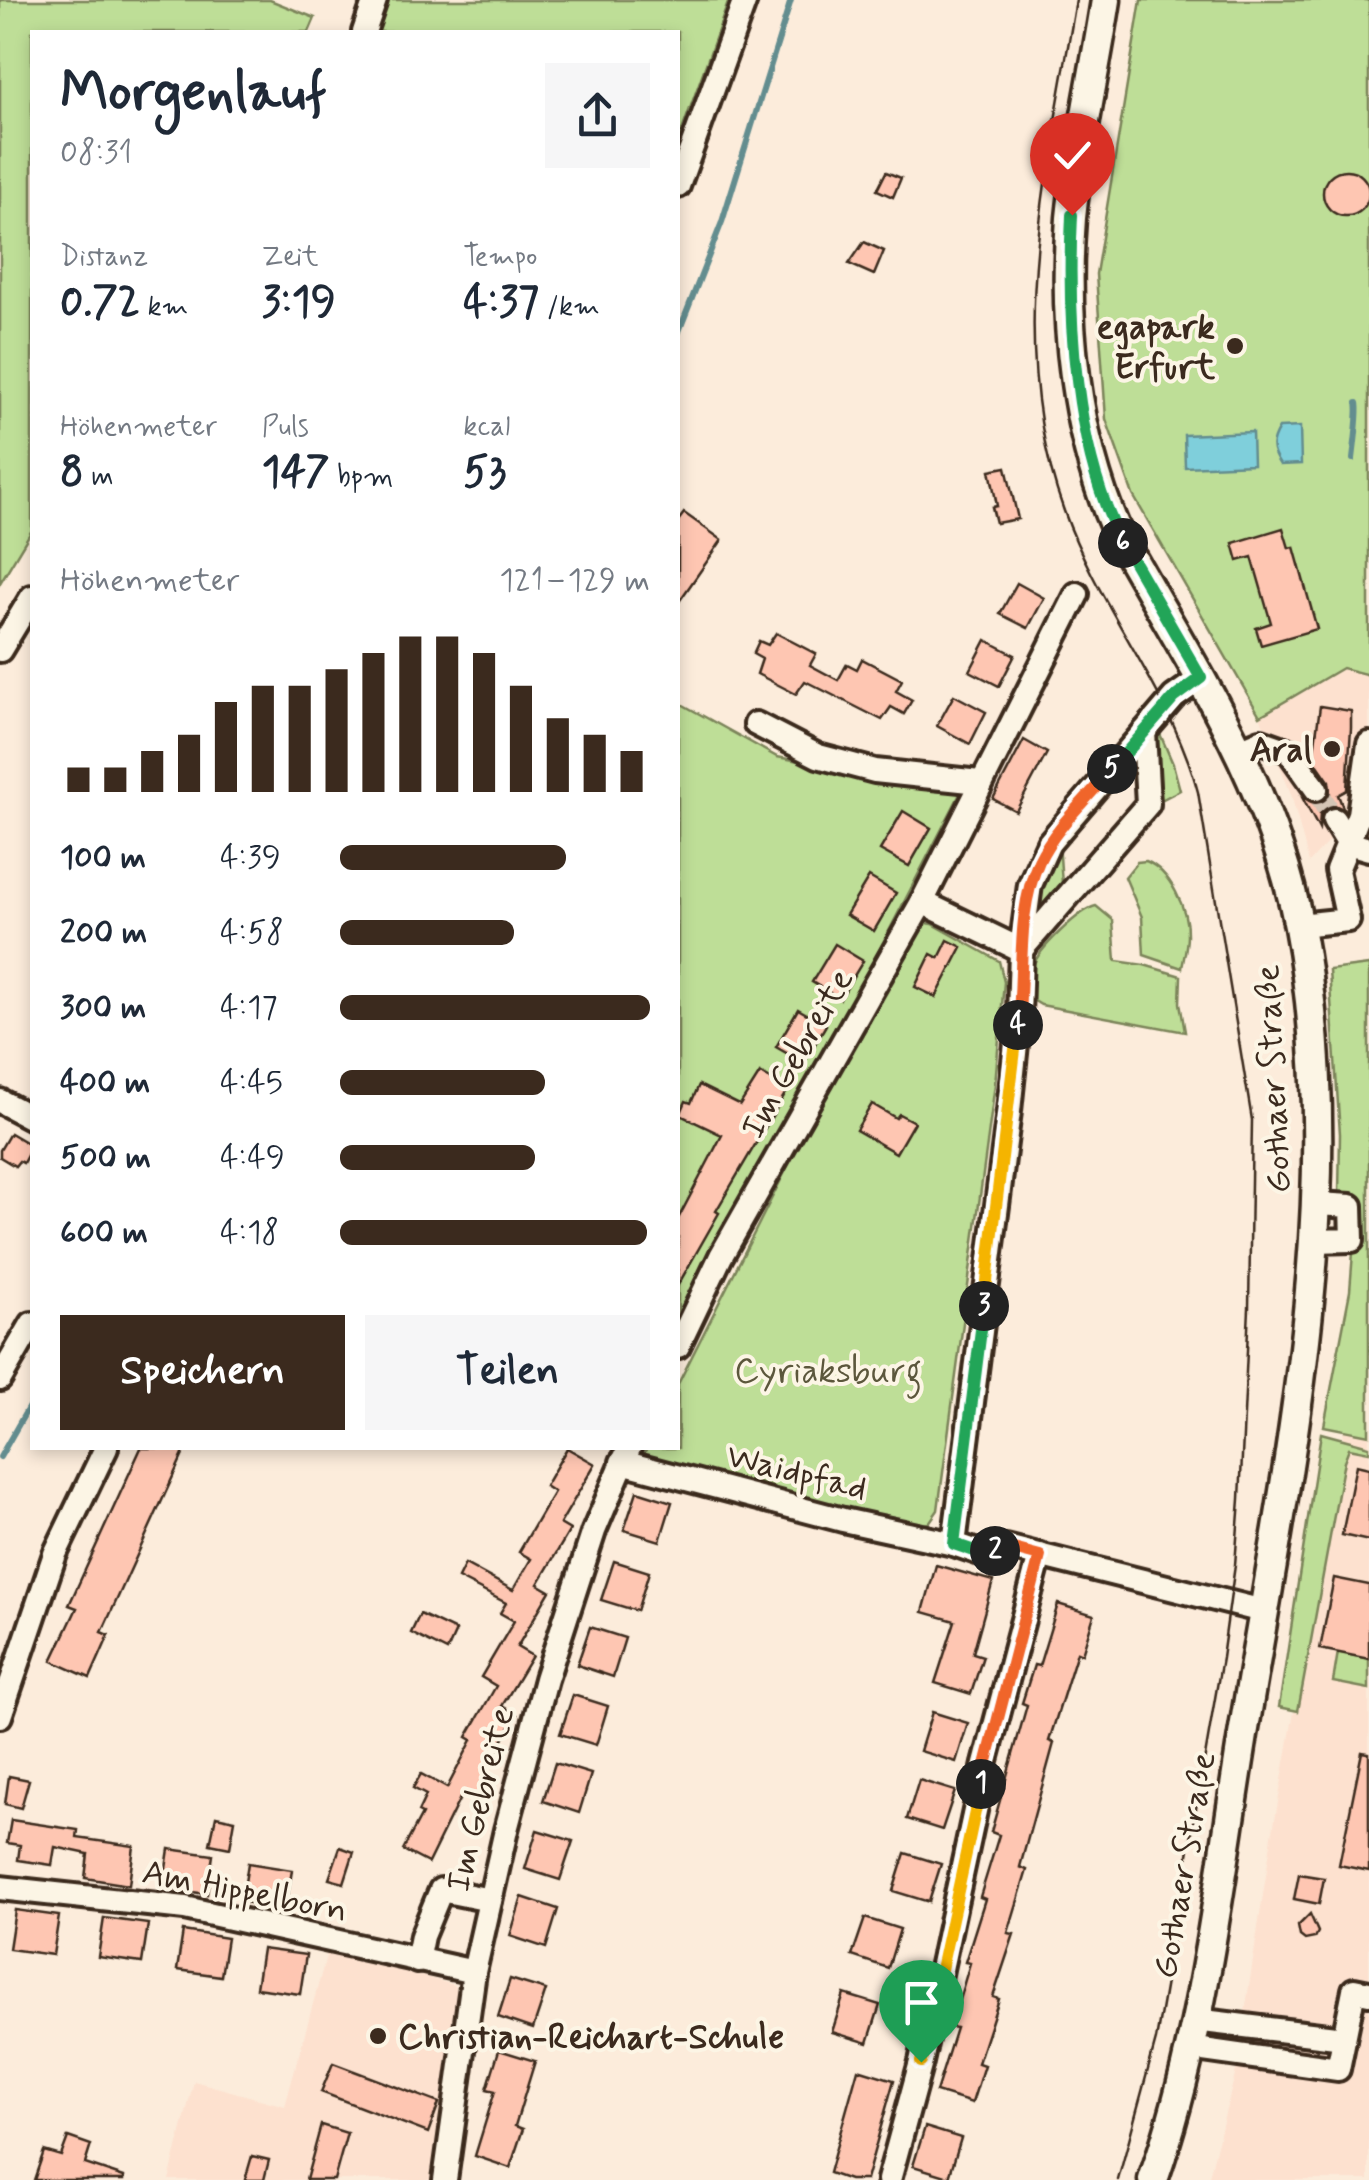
<!DOCTYPE html>
<html lang="de">
<head>
<meta charset="utf-8">
<style>
  body { margin:0; font-family:Mynerve,sans-serif; background:#f6f6f7; color:#1f2937; height:100vh; display:flex; flex-direction:column; font-size:38px; white-space:nowrap }
  * { box-sizing:border-box; margin:0 }
  p { font-size:32px; color:#747a83 }
  .icon { flex:none; width:55px; height:55px; fill:none; stroke:currentColor; stroke-width:2; stroke-linecap:round; stroke-linejoin:round }
  .map { position:relative; flex:1; overflow:hidden }
  .side { position:absolute; left:30px; top:30px; width:650px; height:1420px; display:flex; flex-direction:column; background:#fff; border-radius:0px; box-shadow:0 5px 15px #0003 }
  .side>* { flex:none }
  .pin { position:absolute; display:grid; place-items:center; width:85px; height:85px; color:#fff; margin:-102px -42px; border-radius:50% 50% 50% 0; rotate:-45deg; box-shadow:0 0 10px #0007 }
  .pin .icon { rotate:45deg }
  .km { position:absolute; width:50px; height:50px; margin:-25px; border-radius:50%; background:#222; color:#fff; font-size:28px; line-height:50px; text-align:center }
  .round { display:grid; place-items:center; flex:none; width:105px; height:105px; border-radius:0px; background:#f6f6f7 }
  .summary { display:flex; align-items:center; justify-content:space-between; height:170px; padding:0 30px }
  h1 { font-size:55px; font-weight:800; line-height:75px }
  .metrics { display:grid; grid-template-columns:repeat(3,1fr); gap:15px; height:170px; padding:10px 30px }
  .metrics div { display:grid; align-content:center }
  .metrics b { font-size:42px; font-weight:800 }
  .metrics small { font-size:28px; font-weight:400 }
  .metrics p { font-size:28px }
  .chart { height:280px; padding:20px 30px }
  .chart p { display:flex; justify-content:space-between }
  .chart svg { width:100%; height:180px; margin-top:10px; stroke:#3b2a1e; stroke-width:6 }
  .button { display:flex; gap:20px; margin-top:auto; padding:20px 30px }
  .button a { flex:1; height:115px; border-radius:0px; background:#3b2a1e; color:#fff; font-size:40px; font-weight:800; line-height:115px; text-align:center }
  .button a+a { background:#f6f6f7; color:#1f2937 }
  ul { padding:0 30px; list-style:none; font-size:32px }
  li { display:grid; grid-template-columns:160px 120px 1fr; align-items:center; height:75px }
  li i { height:25px; border-radius:12px; background:#3b2a1e }
  .map>svg:first-child { display:block }
  .built { fill:#fde1cf }
  .green { fill:#bede97; stroke:#7c845a; stroke-width:2.5 }
  .water { fill:#7fcfdb; stroke:#648d8f; stroke-width:2.5 }
  .lines { fill:none; stroke-linecap:round; stroke-linejoin:round }
  .stream { stroke:#648d8f; stroke-width:6 }
  .building { fill:#fec6b2; stroke:#3b2a1e; stroke-width:2.5 }
  .minor-tunnel { stroke:#d5c5b5; stroke-width:22; stroke-dasharray:22 11; stroke-linecap:butt }
  .minor-casing { stroke:#3b2a1e; stroke-width:30 }
  .major-casing { stroke:#3b2a1e; stroke-width:35 }
  .minor { stroke:#fcf5e5; stroke-width:22 }
  .major { stroke:#fcf5e5; stroke-width:28 }
  .tram { stroke:#3b2a1e; stroke-width:2.5 }
  .split-1-casing { stroke:#fff; stroke-width:20 }
  .split-2-casing { stroke:#fff; stroke-width:20 }
  .split-3-casing { stroke:#fff; stroke-width:20 }
  .split-4-casing { stroke:#fff; stroke-width:20 }
  .split-5-casing { stroke:#fff; stroke-width:20 }
  .split-6-casing { stroke:#fff; stroke-width:20 }
  .split-7-casing { stroke:#fff; stroke-width:20 }
  .split-1 { stroke:#f5b400; stroke-width:12 }
  .split-2 { stroke:#f0652b; stroke-width:12 }
  .split-3 { stroke:#22a559; stroke-width:12 }
  .split-4 { stroke:#f5b400; stroke-width:12 }
  .split-5 { stroke:#f0652b; stroke-width:12 }
  .split-6 { stroke:#22a559; stroke-width:12 }
  .split-7 { stroke:#22a559; stroke-width:12 }
  .poi-dot { fill:#3b2a1e; stroke:#fcf5e5; stroke-width:4 }
  .labels { text-anchor:middle; stroke-width:8; stroke-linejoin:round; paint-order:stroke }
  .poi-label { font-size:35px; font-weight:bold; fill:#3b2a1e; stroke:#fcf5e5; text-anchor:end }
  .street-label { font-size:35px; fill:#3b2a1e; stroke:#fcf5e5 }
  .park-label { font-size:35px; fill:#5c573c; stroke:#fcf5e5 }
</style>
</head>
<body>
<div class="map">
<svg width="1369" height="2180" viewBox="0 0 1369 2180">
  <rect width="100%" height="100%" fill="#fcecdb"/>
  <filter id="ink" filterUnits="userSpaceOnUse"><feTurbulence type="fractalNoise" baseFrequency=".01" numOctaves="2"/><feDisplacementMap in="SourceGraphic" scale="20" xChannelSelector="R" yChannelSelector="G"/><feConvolveMatrix kernelMatrix="1 2 1 2 8 2 1 2 1" color-interpolation-filters="sRGB"/></filter>
  <g filter="url(#ink)">
    <!-- built -->
    <g class="built">
      <polygon points="1342,668 1369,675 1369,796 1309,863 1291,794 1260,716"/>
      <polygon points="1344,1430 1369,1435 1369,2180 1208,2180 1236,2071 1272,1836"/>
      <polygon points="328,1949 454,1985 457,1991 432,2180 169,2180 194,2081 285,2106"/>
    </g>
    <!-- green -->
    <g class="green">
      <polygon points="0,0 270,0 315,18 309,32 32,32 32,530 0,583"/>
      <polygon points="386,0 729,0 678,142 678,32 373,32"/>
      <polygon points="1141,0 1369,0 1369,675 1342,668 1260,716 1133,495 1106,419 1096,274"/>
      <polygon points="678,702 777,757 962,790 861,985 719,1235 678,1315"/>
      <polygon points="1157,727 1173,764 1180,790 1161,800"/>
      <polygon points="1059,842 1062,884 1035,917 1039,888"/>
      <path d="M1146,861C1170,871 1188,909 1187,935C1187,946 1184,957 1182,968L1144,955L1142,917L1125,877L1137,862Z"/>
      <path d="M1096,906L1113,920L1116,961L1144,965L1181,976L1180,1003L1185,1032L1041,1005L1031,999C1031,989 1031,976 1033,966C1038,950 1079,910 1096,906Z"/>
      <polygon points="926,923 933,924 999,961 1004,982 995,1084 938,1510 929,1523 915,1526 642,1456 647,1448 678,1448 678,1384 793,1156 917,930"/>
      <polygon points="1369,965 1369,1435 1324,1426 1350,1291 1354,1240 1339,1196 1340,1134 1329,970"/>
      <polygon points="1321,1433 1369,1446 1369,1452 1349,1448 1344,1461 1298,1711 1279,1707"/>
      <polygon points="1338,1652 1369,1659 1369,1689 1333,1682"/>
    </g>
    <!-- water -->
    <g class="water">
      <path d="M1300,427L1301,464L1280,465C1270,450 1270,443 1279,428Z"/>
      <polygon points="1252,432 1253,464 1185,467 1184,435"/>
    </g>
    <g class="lines">
      <!-- stream -->
      <g class="stream">
        <polyline points="678,334 722,222 791,0"/>
        <path d="M1353,459C1354,451 1359,409 1357,403"/>
        <polyline points="0,1457 32,1401"/>
      </g>
    </g>
    <!-- building -->
    <g class="building">
      <circle cx="1346" cy="193" r="23"/>
      <polygon points="886,172 901,178 893,197 877,190"/>
      <polygon points="864,242 884,251 874,275 849,264"/>
      <polygon points="1006,467 1018,519 996,523 992,507 997,506 990,470"/>
      <polygon points="684,513 722,540 678,603 678,521"/>
      <polygon points="1283,528 1289,548 1294,547 1317,629 1261,645 1256,628 1271,623 1252,557 1238,561 1233,543"/>
      <polygon points="1017,583 1044,598 1028,628 1000,614"/>
      <polygon points="776,633 816,654 810,665 838,680 847,664 857,669 862,659 902,680 896,691 912,700 904,714 891,707 882,720 805,681 796,694 757,674 762,659 753,654 759,641 768,645"/>
      <polygon points="986,640 1015,655 999,686 970,671"/>
      <polygon points="954,695 986,712 970,744 937,726"/>
      <polygon points="1320,706 1351,711 1351,728 1347,790 1338,795 1344,810 1335,805 1325,808 1320,814 1319,829 1302,797 1318,804 1330,794 1329,781 1313,758"/>
      <polygon points="1024,740 1047,753 1016,811 993,799"/>
      <polygon points="903,811 931,828 909,866 880,850"/>
      <polygon points="869,877 896,893 874,931 846,915"/>
      <polygon points="948,940 962,947 936,997 915,987 931,954 939,958"/>
      <polygon points="835,944 863,961 840,999 812,982"/>
      <polygon points="798,1009 826,1025 804,1063 776,1047"/>
      <polygon points="760,1073 788,1089 716,1211 719,1213 678,1285 678,1219 722,1135 680,1115 686,1101 691,1103 699,1085 740,1105"/>
      <polygon points="872,1104 896,1118 899,1114 914,1122 896,1153 856,1130"/>
      <polygon points="10,1133 32,1146 23,1163 19,1161 15,1166 0,1157 0,1150"/>
      <polygon points="141,1448 186,1448 102,1632 109,1635 90,1678 52,1661 77,1608 69,1605"/>
      <polygon points="567,1448 595,1464 560,1524 570,1530 538,1584 550,1591 517,1647 532,1656 502,1706 517,1715 484,1772 494,1777 481,1801 463,1792 428,1863 403,1850 422,1814 418,1812 426,1795 413,1788 421,1774 447,1788 472,1740 467,1737 496,1686 481,1677 514,1621 500,1613 506,1603 458,1578 465,1564 513,1590 531,1559 519,1552 554,1492 545,1486"/>
      <polygon points="1356,1465 1369,1468 1369,1541 1342,1535"/>
      <polygon points="637,1491 672,1502 660,1541 624,1530"/>
      <polygon points="614,1561 649,1572 637,1611 601,1600"/>
      <polygon points="936,1565 993,1581 973,1653 983,1656 971,1694 935,1683 955,1621 923,1612"/>
      <polygon points="1334,1578 1369,1585 1369,1659 1320,1649"/>
      <polygon points="1058,1604 1094,1615 1082,1654 1077,1652 1049,1741 1054,1743 1020,1867 1027,1870 1008,1933 1014,1934 993,1997 999,1999 978,2063 984,2065 972,2103 936,2092 956,2028 951,2027 970,1963 965,1962 985,1899 980,1897 999,1835 991,1832 1027,1705 1022,1703 1034,1665 1039,1666"/>
      <polygon points="420,1614 456,1631 447,1651 411,1633"/>
      <polygon points="590,1627 625,1638 613,1677 577,1665"/>
      <polygon points="573,1695 608,1706 596,1745 560,1734"/>
      <polygon points="932,1712 968,1723 956,1762 920,1751"/>
      <polygon points="1362,1752 1369,1753 1369,1871 1339,1865"/>
      <polygon points="555,1763 591,1774 579,1813 543,1801"/>
      <polygon points="9,1776 29,1780 21,1808 5,1804"/>
      <polygon points="919,1780 955,1791 942,1830 907,1819"/>
      <polygon points="216,1816 235,1820 230,1848 210,1844"/>
      <polygon points="11,1820 78,1830 77,1838 134,1846 129,1885 85,1878 88,1854 55,1847 52,1865 18,1860 20,1845 7,1843"/>
      <polygon points="537,1830 573,1841 560,1880 525,1869"/>
      <polygon points="340,1847 354,1852 344,1883 329,1879"/>
      <polygon points="169,1849 213,1855 207,1894 163,1888"/>
      <polygon points="905,1853 941,1864 929,1902 893,1891"/>
      <polygon points="248,1863 292,1870 286,1908 242,1902"/>
      <polygon points="1299,1874 1324,1878 1319,1904 1294,1899"/>
      <polygon points="522,1897 558,1909 546,1948 510,1936"/>
      <polygon points="15,1910 59,1916 53,1955 9,1949"/>
      <polygon points="1310,1914 1318,1932 1315,1938 1305,1940 1300,1936 1298,1926"/>
      <polygon points="104,1918 148,1924 142,1963 98,1957"/>
      <polygon points="865,1918 900,1929 888,1968 852,1956"/>
      <polygon points="183,1931 227,1938 221,1976 177,1970"/>
      <polygon points="262,1949 306,1955 300,1994 256,1988"/>
      <polygon points="510,1979 546,1990 533,2029 498,2017"/>
      <polygon points="844,1994 880,2005 868,2043 832,2032"/>
      <polygon points="499,2050 535,2061 515,2126 523,2129 510,2168 475,2156 495,2091 487,2089"/>
      <polygon points="333,2063 439,2103 428,2133 321,2092"/>
      <polygon points="858,2069 894,2080 866,2180 849,2180 829,2173"/>
      <polygon points="321,2125 347,2133 334,2180 306,2180"/>
      <polygon points="925,2127 961,2138 949,2177 913,2166"/>
      <polygon points="68,2137 91,2145 85,2164 124,2177 124,2180 34,2180 44,2151 61,2156"/>
      <polygon points="252,2156 269,2160 264,2180 245,2180"/>
    </g>
    <g class="lines">
      <!-- minor-tunnel -->
      <polyline class="minor-tunnel" points="1316,789 1334,820"/>
      <defs>
        <g id="minor">
          <polyline points="364,32 375,0"/>
          <polyline points="678,186 745,0"/>
          <polyline points="0,650 32,597"/>
          <polyline points="1201,678 1174,697 1049,843 1030,885 1021,950 1019,1015 1009,1111 954,1544 986,1555 1006,1547 1263,1611"/>
          <polyline points="756,724 818,756 875,771 980,782"/>
          <polyline points="1369,744 1359,814 1348,843 1369,849"/>
          <polyline points="1239,750 1261,741 1289,751 1316,789"/>
          <polyline points="922,902 1021,950"/>
          <polyline points="1299,925 1348,920 1337,870 1348,843 1334,820"/>
          <polyline points="1021,950 1148,804 1144,732"/>
          <polyline points="0,1101 32,1118"/>
          <polyline points="1314,1241 1352,1240 1351,1206 1318,1204"/>
          <polyline points="678,1346 721,1256 922,902 1077,594"/>
          <polyline points="0,1379 32,1324"/>
          <polyline points="622,1462 843,1520 954,1544"/>
          <polyline points="0,1716 55,1554 106,1448"/>
          <polyline points="0,1888 185,1908 474,1972"/>
          <polyline points="417,1961 422,1936 441,1890 490,1900"/>
          <polyline points="1195,2020 1344,2038"/>
          <polyline points="1189,2048 1338,2069 1354,1990 1369,1993"/>
          <polyline points="445,2180 474,1972 506,1830 546,1679 594,1531 629,1448"/>
          <polyline points="889,2180 921,2062 985,1764 1040,1555"/>
        </g>
        <path id="major" d="M1106,0C1095,72 1078,146 1071,218C1063,321 1075,437 1117,532C1187,658 1272,782 1299,927C1349,1193 1286,1472 1243,1735C1219,1884 1203,2038 1153,2180"/>
      </defs>
      <!-- minor casing -->
      <use href="#minor" class="minor-casing"/>
      <!-- major casing -->
      <use href="#major" class="major-casing"/>
      <!-- minor -->
      <use href="#minor" class="minor"/>
      <!-- major -->
      <use href="#major" class="major"/>
      <!-- tram -->
      <path class="tram" d="M1076,0C1048,169 1003,344 1064,511C1099,609 1171,691 1198,792L1252,1120L1249,1308L1240,1499L1235,1565L1222,1658L1156,2040L1118,2180"/>
    </g>
  </g>
  <g class="lines" filter="url(#ink)">
    <defs>
      <polyline id="split-1" points="921,2062 981,1784"/>
      <polyline id="split-2" points="981,1784 1040,1556 1006,1547 995,1551"/>
      <polyline id="split-3" points="984,1306 954,1544 986,1555 995,1551"/>
      <polyline id="split-4" points="984,1306 1018,1025"/>
      <path id="split-5" d="M1018,1025C1024,971 1016,912 1039,861C1055,827 1088,798 1112,769"/>
      <polyline id="split-6" points="1112,769 1174,698 1201,678 1123,543"/>
      <path id="split-7" d="M1072,215C1067,314 1074,454 1123,543"/>
    </defs>
    <!-- split-1 casing -->
    <use href="#split-1" class="split-1-casing"/>
    <!-- split-2 casing -->
    <use href="#split-2" class="split-2-casing"/>
    <!-- split-3 casing -->
    <use href="#split-3" class="split-3-casing"/>
    <!-- split-4 casing -->
    <use href="#split-4" class="split-4-casing"/>
    <!-- split-5 casing -->
    <use href="#split-5" class="split-5-casing"/>
    <!-- split-6 casing -->
    <use href="#split-6" class="split-6-casing"/>
    <!-- split-7 casing -->
    <use href="#split-7" class="split-7-casing"/>
    <!-- split-1 -->
    <use href="#split-1" class="split-1"/>
    <!-- split-2 -->
    <use href="#split-2" class="split-2"/>
    <!-- split-3 -->
    <use href="#split-3" class="split-3"/>
    <!-- split-4 -->
    <use href="#split-4" class="split-4"/>
    <!-- split-5 -->
    <use href="#split-5" class="split-5"/>
    <!-- split-6 -->
    <use href="#split-6" class="split-6"/>
    <!-- split-7 -->
    <use href="#split-7" class="split-7"/>
  </g>
  <!-- markers -->
  <g class="poi-dot">
    <circle cx="1235" cy="346" r="10"/>
    <circle cx="1332" cy="749" r="10"/>
    <circle cx="378" cy="2036" r="10"/>
  </g>
  <g class="labels">
    <!-- poi labels -->
    <g class="poi-label">
      <text x="1215" y="338">egapark<tspan x="1215" dy="40">Erfurt</tspan></text>
      <text x="1312" y="761">Aral</text>
      <text x="398" y="2048" text-anchor="start">Christian-Reichart-Schule</text>
    </g>
    <!-- street labels -->
    <g class="street-label">
      <text transform="translate(796 1053) rotate(-60)" y="12">Im Gebreite</text>
      <text transform="translate(1272 1079) rotate(-93)" y="12">Gothaer Straße</text>
      <text transform="translate(797 1471) rotate(14)" y="12">Waidpfad</text>
      <text transform="translate(479 1799) rotate(-76)" y="12">Im Gebreite</text>
      <text transform="translate(1183 1865) rotate(-80)" y="12">Gothaer Straße</text>
      <text transform="translate(245 1890) rotate(11)" y="12">Am Hippelborn</text>
    </g>
    <!-- park labels -->
    <g class="park-label">
      <text x="828" y="1382">Cyriaksburg</text>
    </g>
  </g>
</svg>
<div class="pin" style="left:921px;top:2062px;background:#1e9e55"><svg class="icon" aria-label="arrive" viewBox="0 0 24 24"><path d="M6 21V4h12l-3 4 3 4H6"/></svg></div>
<div class="pin" style="left:1072px;top:215px;background:#d93025"><svg class="icon" aria-label="check" viewBox="0 0 24 24"><path d="M5 12l5 5 9-10"/></svg></div>
<b class="km" style="left:981px;top:1784px">1</b>
<b class="km" style="left:995px;top:1551px">2</b>
<b class="km" style="left:984px;top:1306px">3</b>
<b class="km" style="left:1018px;top:1025px">4</b>
<b class="km" style="left:1112px;top:769px">5</b>
<b class="km" style="left:1123px;top:543px">6</b>
<section class="side">
<div class="summary"><div><h1>Morgenlauf</h1><p>08:31</p></div><a class="round"><svg class="icon" aria-label="share" viewBox="0 0 24 24"><path d="M12 15V3M7 8l5-5 5 5M5 13v7h14v-7"/></svg></a></div>
<div class="metrics">
<div><p>Distanz</p><b>0.72<small> km</small></b></div>
<div><p>Zeit</p><b>3:19</b></div>
<div><p>Tempo</p><b>4:37<small> /km</small></b></div>
</div>
<div class="metrics">
<div><p>Höhenmeter</p><b>8<small> m</small></b></div>
<div><p>Puls</p><b>147<small> bpm</small></b></div>
<div><p>kcal</p><b>53</b></div>
</div>
<div class="chart"><p><span>Höhenmeter</span>121–129 m</p>
<svg viewBox="0 0 160 44" preserveAspectRatio="none"><path d="M5 44V38M15 44V38M25 44V34M35 44V30M45 44V22M55 44V18M65 44V18M75 44V14M85 44V10M95 44V6M105 44V6M115 44V10M125 44V18M135 44V26M145 44V30M155 44V34"/></svg>
</div>
<ul>
<li><b>100 m</b>4:39<i style="width:73%"></i></li>
<li><b>200 m</b>4:58<i style="width:56%"></i></li>
<li><b>300 m</b>4:17<i style="width:100%"></i></li>
<li><b>400 m</b>4:45<i style="width:66%"></i></li>
<li><b>500 m</b>4:49<i style="width:63%"></i></li>
<li><b>600 m</b>4:18<i style="width:99%"></i></li>
</ul>
<div class="button"><a>Speichern</a><a>Teilen</a></div>
</section>
</div>
</body>
</html>
